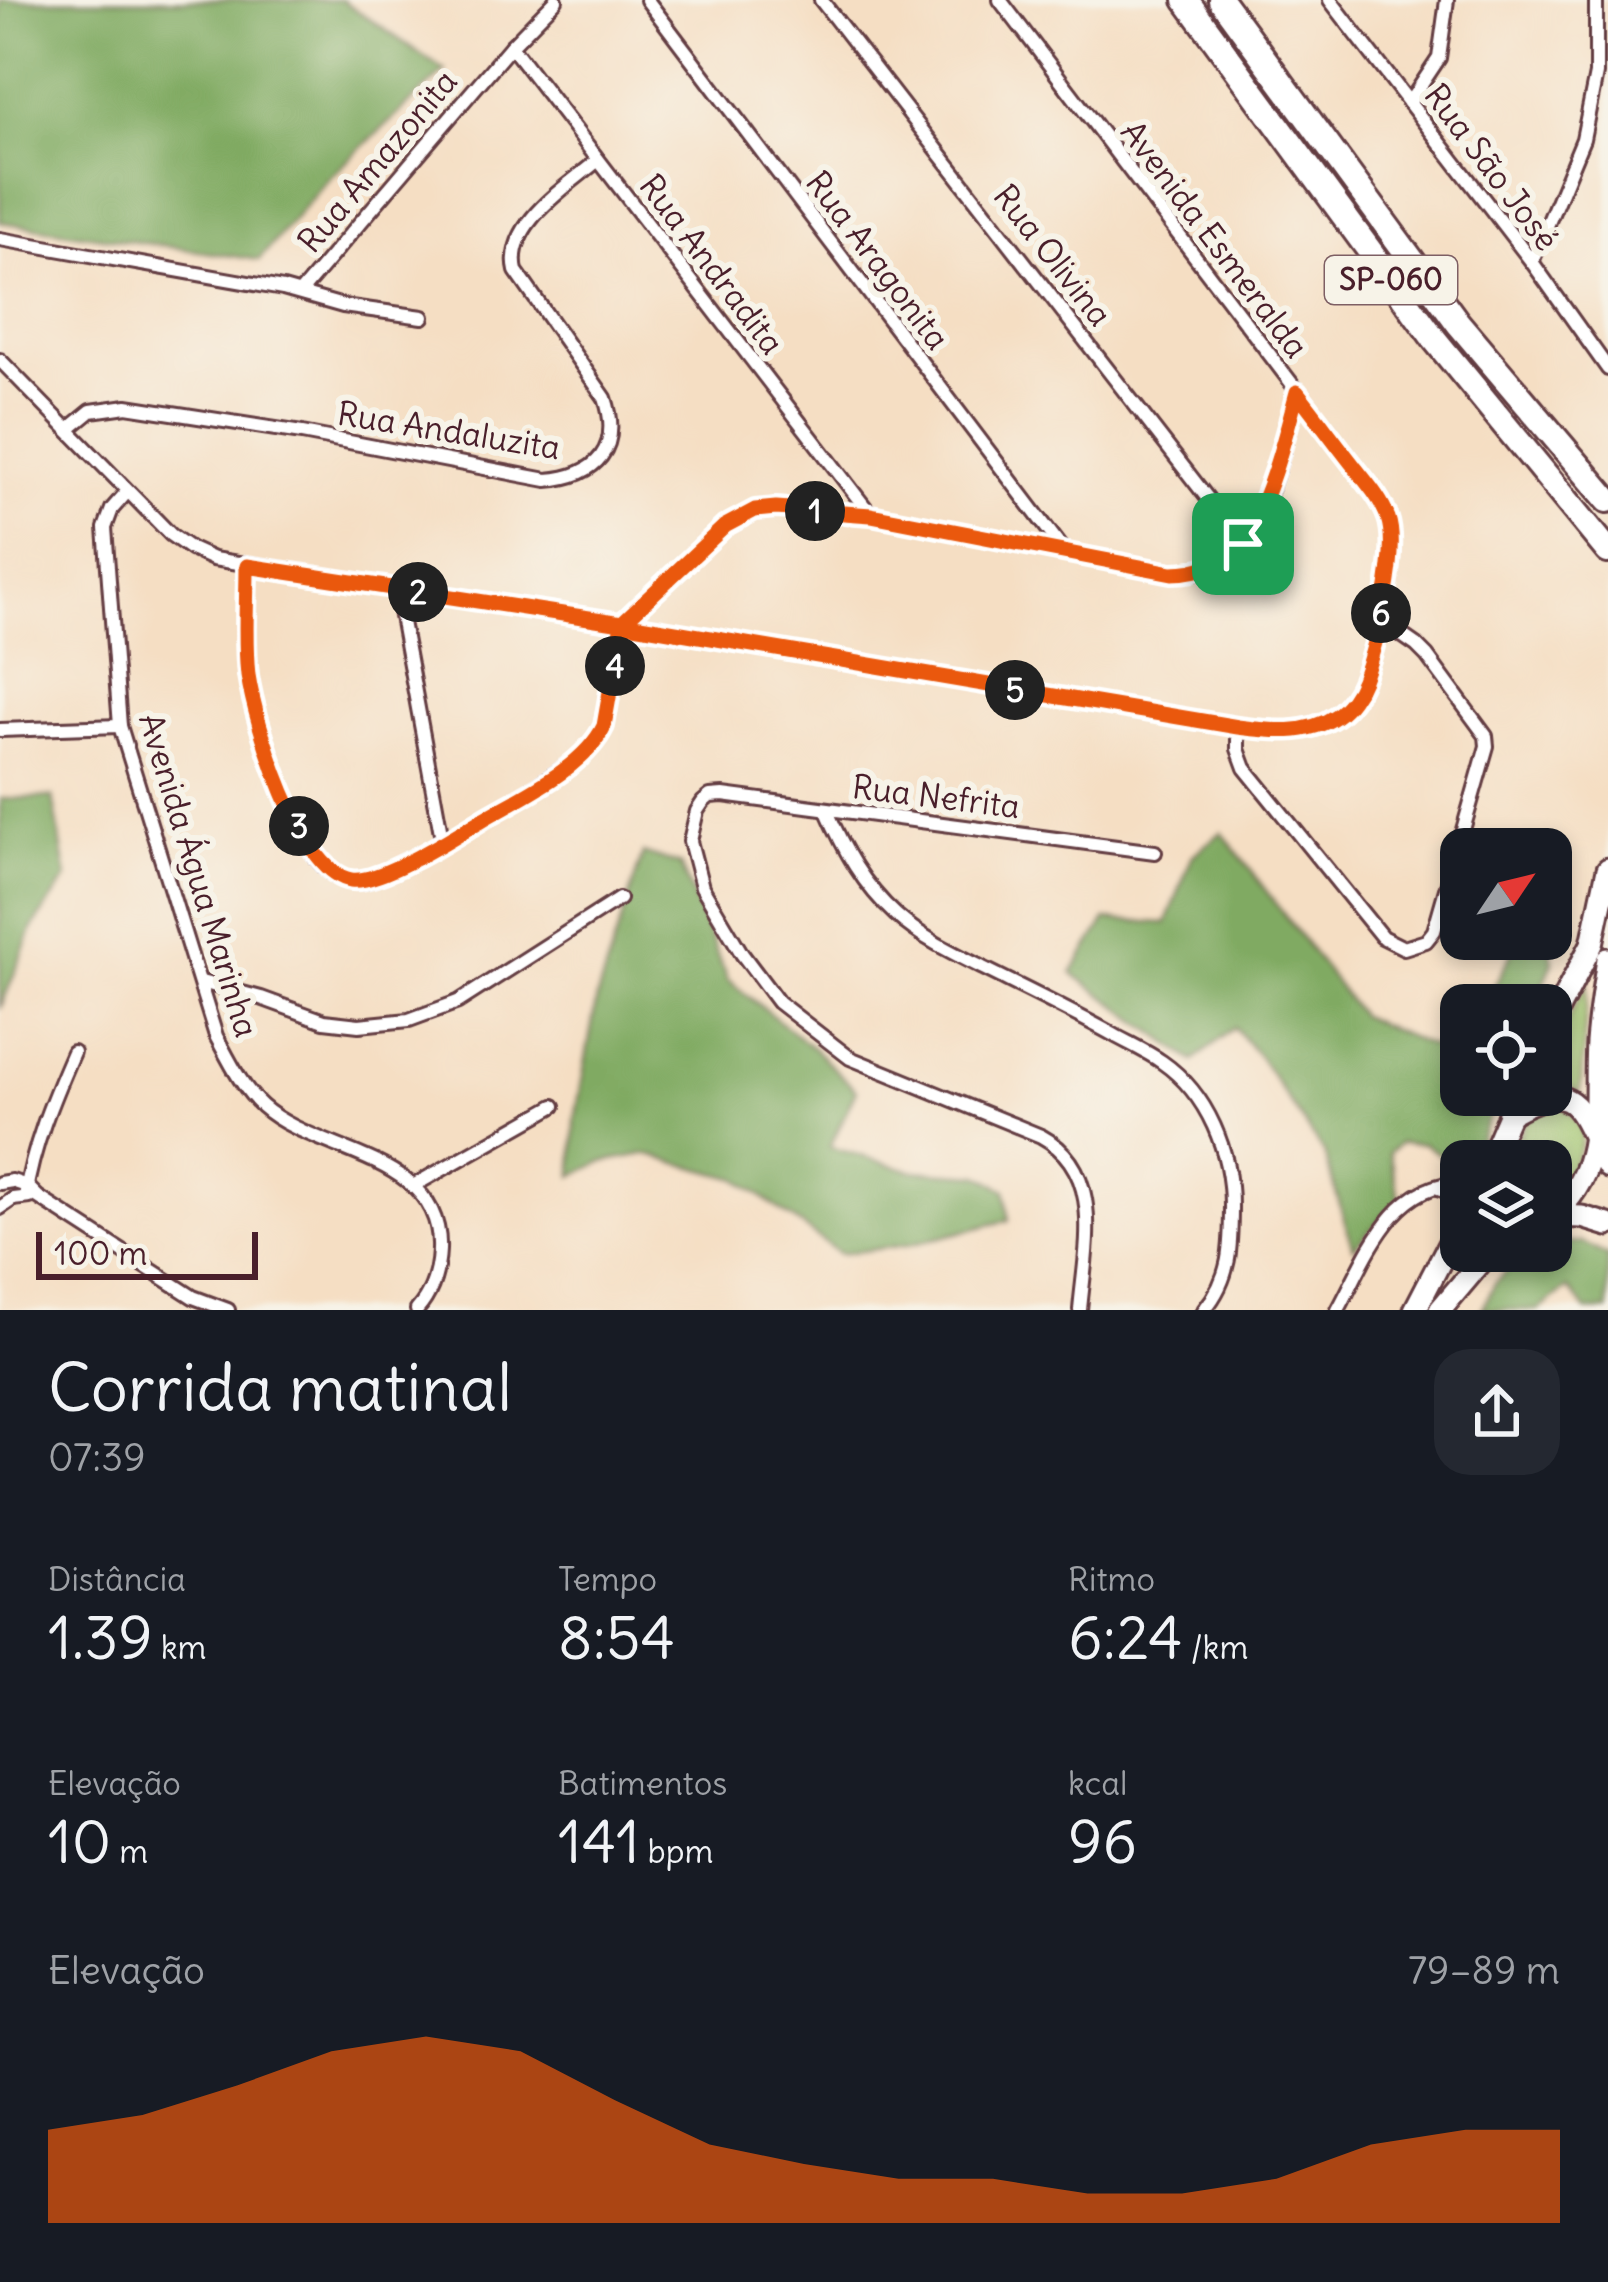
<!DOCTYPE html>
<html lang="pt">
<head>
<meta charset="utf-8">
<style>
  body { margin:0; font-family:Delius,sans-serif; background:#242831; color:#f1f3f6; height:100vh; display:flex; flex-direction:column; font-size:45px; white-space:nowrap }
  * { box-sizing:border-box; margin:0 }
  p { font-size:39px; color:#9ea1a6 }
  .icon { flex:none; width:66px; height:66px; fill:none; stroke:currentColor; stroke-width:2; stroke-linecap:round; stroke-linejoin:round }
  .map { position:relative; height:1310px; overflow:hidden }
  .panel { display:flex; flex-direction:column; background:#171b24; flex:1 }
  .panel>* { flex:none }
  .needle { width:78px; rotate:55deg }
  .controls { position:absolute; left:1440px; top:828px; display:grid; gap:24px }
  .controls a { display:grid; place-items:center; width:132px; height:132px; border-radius:24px; background:#171b24; box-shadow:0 6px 18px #0003; font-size:60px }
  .scale { position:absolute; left:36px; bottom:30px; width:222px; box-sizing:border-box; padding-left:12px; border:6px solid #4a1f2b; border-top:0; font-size:33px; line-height:42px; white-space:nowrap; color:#4a1f2b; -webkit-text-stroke:9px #f7f3e8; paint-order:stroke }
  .pin { position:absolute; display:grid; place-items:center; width:102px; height:102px; color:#fff; margin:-51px; border-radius:24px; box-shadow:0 6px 18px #0006 }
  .km { position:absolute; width:60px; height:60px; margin:-30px; border-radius:50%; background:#222; color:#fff; font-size:33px; line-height:60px; text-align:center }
  .round { display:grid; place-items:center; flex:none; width:126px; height:126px; border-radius:36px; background:#242831 }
  .summary { display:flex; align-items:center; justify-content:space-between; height:204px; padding:0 48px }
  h1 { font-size:66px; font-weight:600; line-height:90px }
  .metrics { display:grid; grid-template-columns:repeat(3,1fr); gap:18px; height:204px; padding:12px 48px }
  .metrics div { display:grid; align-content:center }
  .metrics b { font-size:60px; font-weight:600 }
  .metrics small { font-size:33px; font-weight:400 }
  .metrics p { font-size:33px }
  .chart { height:336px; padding:24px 48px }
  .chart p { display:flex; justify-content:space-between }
  .chart svg { width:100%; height:216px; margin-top:12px; fill:#ea580c; opacity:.7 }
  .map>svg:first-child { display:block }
  .green { fill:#a1c56f; stroke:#76724d; stroke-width:3 }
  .forest { fill:#80aa62; stroke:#656446; stroke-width:3 }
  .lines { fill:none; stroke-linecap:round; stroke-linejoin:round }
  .minor-casing { stroke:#643c42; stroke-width:18 }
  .primary-casing { stroke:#643c42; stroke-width:27 }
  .motorway-casing { stroke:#643c42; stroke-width:30 }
  .minor { stroke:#fff; stroke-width:12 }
  .primary { stroke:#fff; stroke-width:21 }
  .motorway { stroke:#fff; stroke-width:24 }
  .route-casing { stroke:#fff; stroke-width:24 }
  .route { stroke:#ea580c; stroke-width:15 }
  .labels { text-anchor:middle; stroke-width:12; stroke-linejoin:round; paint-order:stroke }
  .shield { fill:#f7f3e8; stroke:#7e5f64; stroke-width:3 }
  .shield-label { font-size:30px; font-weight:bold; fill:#4a1f2b }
  .street-label { font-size:33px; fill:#4a1f2b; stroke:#f7f3e8 }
</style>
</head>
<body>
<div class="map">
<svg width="1608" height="1310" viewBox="0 0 1608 1310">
  <rect width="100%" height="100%" fill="#f7f3e8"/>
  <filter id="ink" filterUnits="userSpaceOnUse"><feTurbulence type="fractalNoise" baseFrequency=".00833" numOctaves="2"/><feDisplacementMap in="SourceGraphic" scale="24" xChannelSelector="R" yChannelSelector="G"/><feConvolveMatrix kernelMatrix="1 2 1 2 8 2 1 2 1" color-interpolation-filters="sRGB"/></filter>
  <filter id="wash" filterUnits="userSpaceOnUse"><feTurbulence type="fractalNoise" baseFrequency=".004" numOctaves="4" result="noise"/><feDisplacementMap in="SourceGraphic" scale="48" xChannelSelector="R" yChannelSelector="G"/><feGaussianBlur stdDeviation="2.7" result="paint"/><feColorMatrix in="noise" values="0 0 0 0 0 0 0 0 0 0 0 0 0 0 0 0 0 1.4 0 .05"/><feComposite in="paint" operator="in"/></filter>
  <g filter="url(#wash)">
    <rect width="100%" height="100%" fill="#f5dec3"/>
    <!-- green -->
    <g class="green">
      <polygon points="1588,980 1580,1093 1568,1085 1551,1082 1551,1051"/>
      <path d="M1563,1106C1568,1112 1579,1121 1581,1129C1587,1144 1562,1189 1551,1199V1161H1505L1534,1109Z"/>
    </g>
    <!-- forest -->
    <g class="forest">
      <polygon points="0,0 342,0 445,71 328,179 259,260 0,222"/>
      <polygon points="53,797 67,878 34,926 0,1009 0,799"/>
      <polygon points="1222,832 1360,1016 1456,1057 1461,1050 1461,1095 1498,1095 1471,1161 1461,1161 1461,1169 1424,1144 1399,1143 1389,1153 1400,1199 1353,1248 1324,1153 1259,1057 1234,1027 1194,1061 1072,973 1106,920 1167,923 1192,856"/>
      <polygon points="643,853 680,865 728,980 814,1049 856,1090 830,1147 913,1171 980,1175 1006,1190 1009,1220 913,1244 840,1254 738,1179 645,1154 602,1162 573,1176 575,1120 597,997"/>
      <polygon points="1519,939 1548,939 1553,962 1535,1005 1484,1005"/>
      <polygon points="1581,1242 1608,1256 1608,1310 1587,1310 1568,1288 1539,1310 1482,1309 1495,1283 1522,1254 1551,1251 1551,1245"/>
    </g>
  </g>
  <g filter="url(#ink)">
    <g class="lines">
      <defs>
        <g id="minor">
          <polyline points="647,0 1065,552"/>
          <polyline points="821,0 1243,544"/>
          <polyline points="1330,0 1532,262 1608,369"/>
          <polyline points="511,46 871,515"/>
          <polyline points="1409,103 1439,58 1447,0"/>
          <polyline points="0,239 283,289 343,306 423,317"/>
          <polyline points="1532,262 1583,139 1596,74 1596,0"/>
          <polyline points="300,293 511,46 556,0"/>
          <path d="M0,360L171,535L191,549L213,559L622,623L1238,727C1270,731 1310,736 1338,714C1348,707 1357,695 1361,684C1375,655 1394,569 1392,537C1391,521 1383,507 1375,493L1000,0"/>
          <path d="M69,429L91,411L127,406L302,433L547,480C597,476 622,448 605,398L516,271C505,224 567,187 598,160"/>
          <path d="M127,492L112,509L105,528L120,726L216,1036C229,1060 242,1088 262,1106C316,1155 443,1154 439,1250C438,1273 432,1293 417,1310"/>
          <path d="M247,566C247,602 244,640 249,676C256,726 286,817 316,857C327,872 344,883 363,881C377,879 392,869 405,862C466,833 523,796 579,758L597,740L604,726L622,623L725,526L755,510L776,508L871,515L1172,573C1185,573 1198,573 1210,568C1269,541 1282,448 1297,392"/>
          <polyline points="396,589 443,844"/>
          <polyline points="1238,727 1238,749 1245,768 1382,937 1404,948 1426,941 1434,931 1487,746 1486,736 1427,656 1416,645 1380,620"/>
          <polyline points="0,730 120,726"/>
          <path d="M826,809C844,850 863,885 896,915C922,938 953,953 983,968C1027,990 1071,1011 1114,1035C1130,1044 1148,1052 1162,1062C1208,1094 1231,1152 1231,1206C1231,1246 1231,1278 1204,1310"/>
          <polyline points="201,982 261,998 324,1021 359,1025 409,1020 458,1002 619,899"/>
          <polyline points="0,1183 12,1181 27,1186"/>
          <polyline points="27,1186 38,1197 193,1297 228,1310"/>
          <polyline points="413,1186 554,1106"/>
          <polyline points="1438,1188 1461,1197"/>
          <path d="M25,1197C33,1146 52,1100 73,1052"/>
          <polyline points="0,1208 13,1199 30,1197"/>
          <path d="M1080,1310C1085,1250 1106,1171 1041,1136L850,1058L778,1002L742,954L702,887L690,841L697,811L703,802L710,796L723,795L1155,852"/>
          <path d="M1338,1310C1366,1259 1391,1183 1461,1183"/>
        </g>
        <g id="primary">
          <polyline points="1551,1023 1592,944 1608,869"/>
          <path d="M1509,1114C1580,1073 1580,1114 1608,1167"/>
          <polyline points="1489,1161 1515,1101"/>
          <polyline points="1551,1216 1582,1217 1608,1225"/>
          <path d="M1551,1217C1608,1168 1593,1109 1597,1043C1599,1015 1604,987 1608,959"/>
          <polyline points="1415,1310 1461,1221"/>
          <polyline points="1440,1310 1490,1251"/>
        </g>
        <g id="motorway">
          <polyline points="1186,0 1435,340 1608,551"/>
          <polyline points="1221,0 1458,323 1608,500"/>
        </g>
      </defs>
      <!-- minor casing -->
      <use href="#minor" class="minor-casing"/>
      <!-- primary casing -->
      <use href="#primary" class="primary-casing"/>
      <!-- motorway casing -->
      <use href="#motorway" class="motorway-casing"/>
      <!-- minor -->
      <use href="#minor" class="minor"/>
      <!-- primary -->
      <use href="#primary" class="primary"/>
      <!-- motorway -->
      <use href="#motorway" class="motorway"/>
    </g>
  </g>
  <g class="lines" filter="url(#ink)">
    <defs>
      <path id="route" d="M1243,544C1219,562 1203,573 1172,573L871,515L776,508L755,510L725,526L622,623L247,566C247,602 244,640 248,675C255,722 300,872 351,880C379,885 457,835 483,819C522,796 584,768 604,726L622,623L1238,727C1270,731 1307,736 1336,716C1348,708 1358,693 1363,680C1376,646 1400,552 1388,518C1381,498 1366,482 1353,465C1334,441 1316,416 1297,392C1283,445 1270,495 1243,544"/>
    </defs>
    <!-- route casing -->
    <use href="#route" class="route-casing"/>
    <!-- route -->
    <use href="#route" class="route"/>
  </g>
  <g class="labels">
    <!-- shield labels -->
    <rect class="shield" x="1325" y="256" width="132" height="48" rx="9"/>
    <g class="shield-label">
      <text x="1391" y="290">SP-060</text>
    </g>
    <!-- street labels -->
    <g class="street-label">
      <text transform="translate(377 161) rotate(-50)" y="12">Rua Amazonita</text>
      <text transform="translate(1492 167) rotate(53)" y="12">Rua São José</text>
      <text transform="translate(1215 239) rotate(53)" y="12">Avenida Esmeralda</text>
      <text transform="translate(1053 255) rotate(52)" y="12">Rua Olivina</text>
      <text transform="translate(878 260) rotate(53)" y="12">Rua Aragonita</text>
      <text transform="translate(712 264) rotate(53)" y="12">Rua Andradita</text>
      <text transform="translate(449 430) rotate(9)" y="12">Rua Andaluzita</text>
      <text transform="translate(936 796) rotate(7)" y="12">Rua Nefrita</text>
      <text transform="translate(199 875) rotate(73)" y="12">Avenida Água Marinha</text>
    </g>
  </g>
</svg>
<div class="controls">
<a><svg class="needle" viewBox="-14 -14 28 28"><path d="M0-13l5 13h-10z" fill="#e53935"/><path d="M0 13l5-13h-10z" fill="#9ea1a6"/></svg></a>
<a><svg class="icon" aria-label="locate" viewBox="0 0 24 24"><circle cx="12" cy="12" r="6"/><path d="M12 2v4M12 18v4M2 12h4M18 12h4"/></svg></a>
<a><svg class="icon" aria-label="layers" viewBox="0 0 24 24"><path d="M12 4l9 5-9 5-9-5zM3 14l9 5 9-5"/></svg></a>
</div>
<div class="scale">100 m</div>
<div class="pin" style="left:1243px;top:544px;background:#1e9e55"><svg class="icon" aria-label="arrive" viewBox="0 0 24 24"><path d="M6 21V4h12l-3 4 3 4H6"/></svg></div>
<b class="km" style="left:815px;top:511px">1</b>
<b class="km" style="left:418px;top:592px">2</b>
<b class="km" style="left:299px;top:826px">3</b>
<b class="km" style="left:615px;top:666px">4</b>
<b class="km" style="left:1015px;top:690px">5</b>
<b class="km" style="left:1381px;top:613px">6</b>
</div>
<section class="panel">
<div class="summary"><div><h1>Corrida matinal</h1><p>07:39</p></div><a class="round"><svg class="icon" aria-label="share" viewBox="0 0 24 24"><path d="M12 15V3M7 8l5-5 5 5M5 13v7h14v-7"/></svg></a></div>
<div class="metrics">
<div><p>Distância</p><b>1.39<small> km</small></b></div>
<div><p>Tempo</p><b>8:54</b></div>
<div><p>Ritmo</p><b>6:24<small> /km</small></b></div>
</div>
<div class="metrics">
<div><p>Elevação</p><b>10<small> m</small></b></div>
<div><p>Batimentos</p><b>141<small> bpm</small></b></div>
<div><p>kcal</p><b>96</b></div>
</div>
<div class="chart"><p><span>Elevação</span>79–89 m</p>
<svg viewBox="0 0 160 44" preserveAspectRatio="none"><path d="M0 44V25L10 22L20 16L30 9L40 6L50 9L60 19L70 28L80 32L90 35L100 35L110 38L120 38L130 35L140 28L150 25L160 25V44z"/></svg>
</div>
</section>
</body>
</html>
